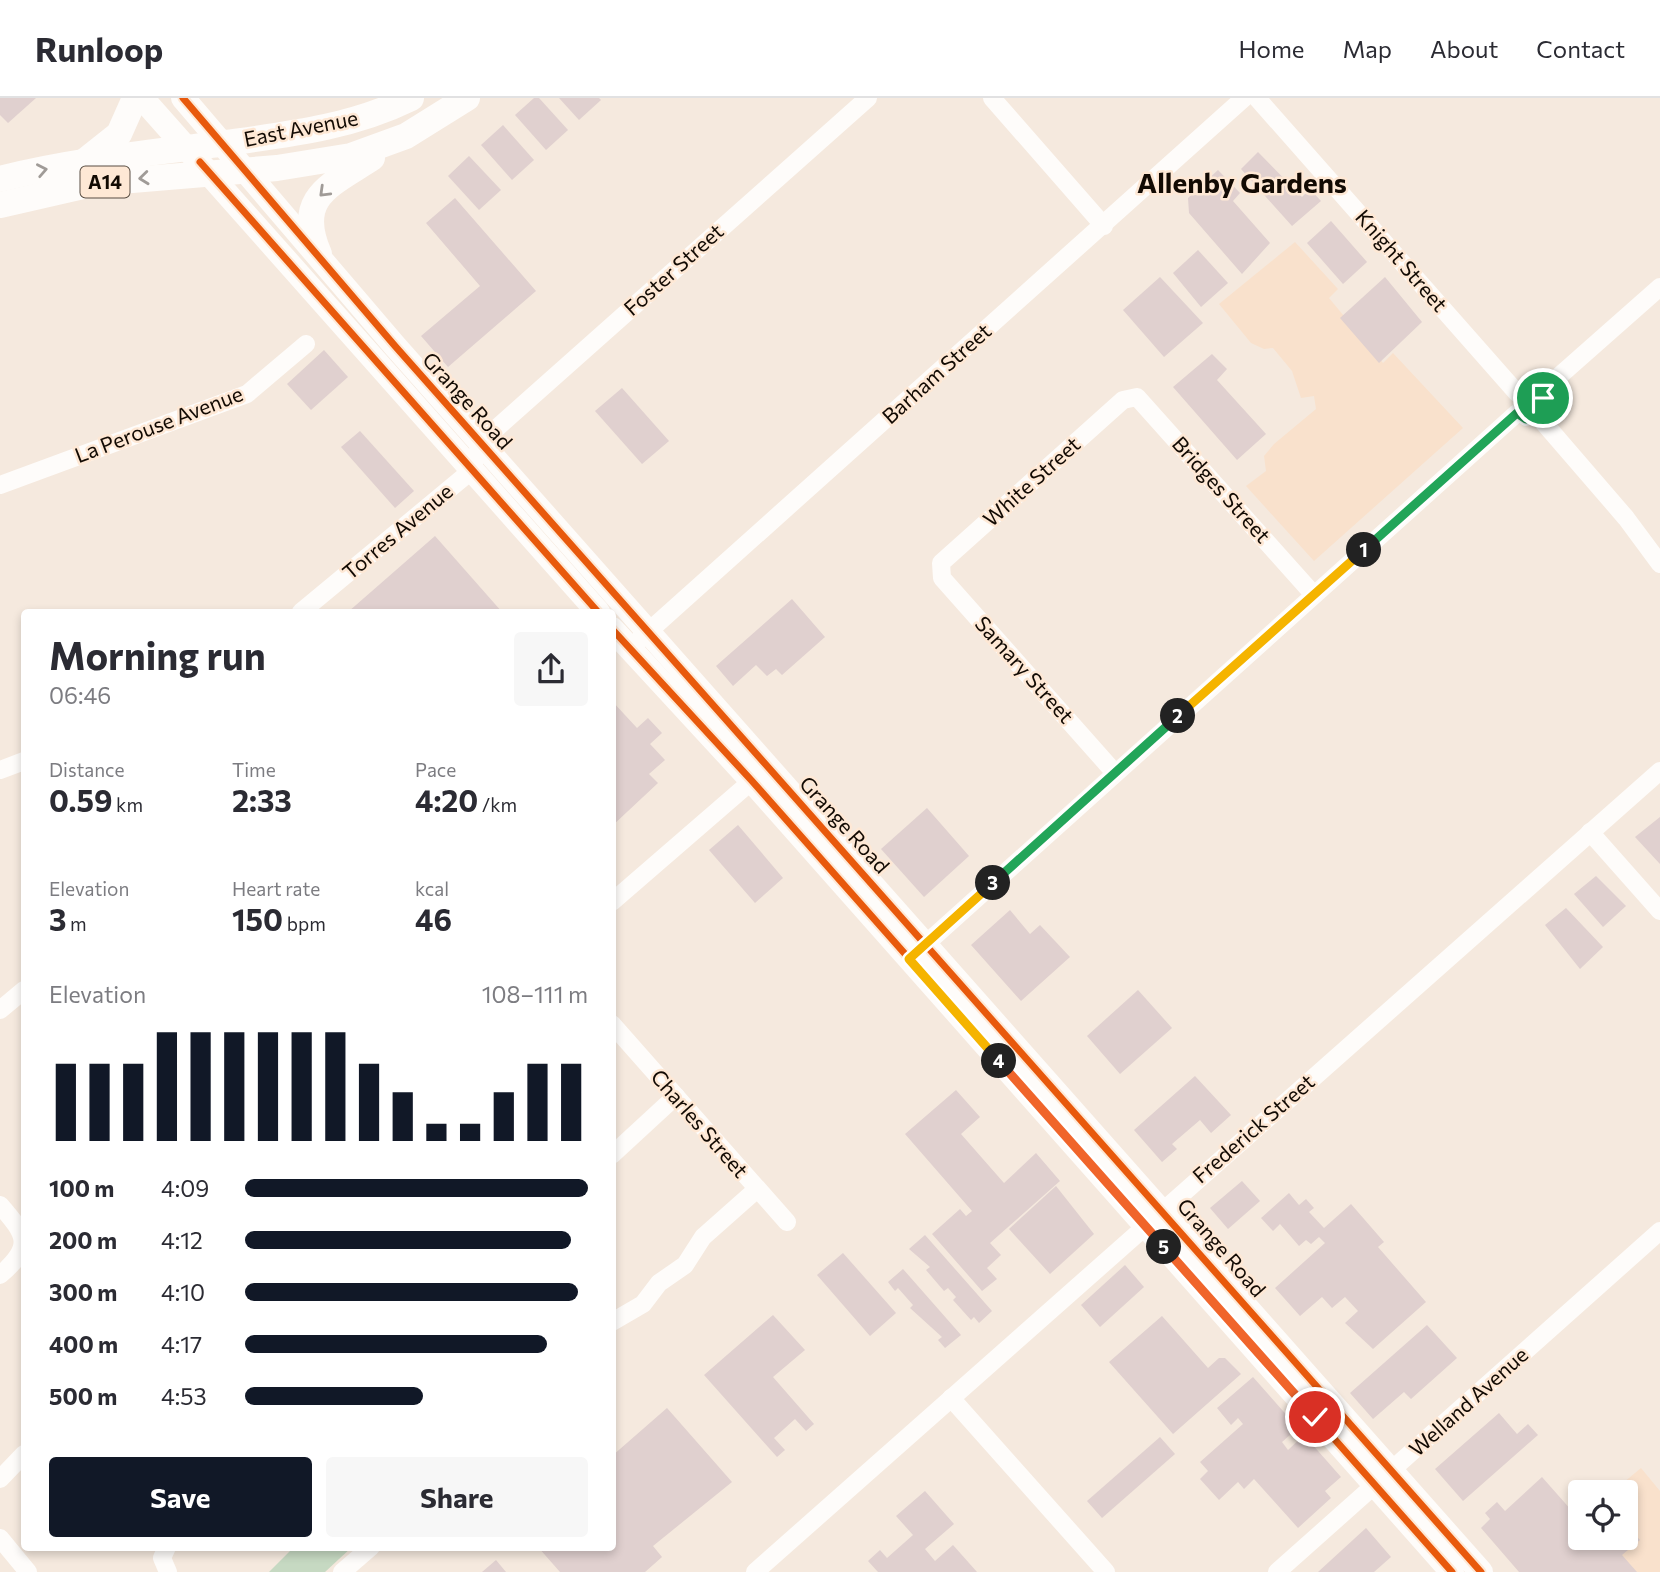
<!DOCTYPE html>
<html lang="en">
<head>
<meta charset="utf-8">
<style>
  body { margin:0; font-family:Commissioner,sans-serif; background:#f7f7f7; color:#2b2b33; height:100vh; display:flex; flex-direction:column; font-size:26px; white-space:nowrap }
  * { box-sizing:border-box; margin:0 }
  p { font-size:23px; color:#7c7c81 }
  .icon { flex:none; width:38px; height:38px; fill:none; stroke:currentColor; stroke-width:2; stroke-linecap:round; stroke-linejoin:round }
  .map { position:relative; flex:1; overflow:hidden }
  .sheet { position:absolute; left:21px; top:511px; width:595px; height:942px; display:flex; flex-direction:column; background:#fff; border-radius:7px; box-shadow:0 4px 10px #0003 }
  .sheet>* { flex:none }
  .buttons { position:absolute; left:1568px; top:1382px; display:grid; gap:14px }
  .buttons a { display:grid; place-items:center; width:70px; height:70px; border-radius:7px; background:#fff; box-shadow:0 4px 10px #0003; font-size:35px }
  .pin { position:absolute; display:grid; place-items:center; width:60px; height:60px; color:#fff; margin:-30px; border:4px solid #fff; border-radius:50%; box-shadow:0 2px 7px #0007 }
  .km { position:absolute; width:35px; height:35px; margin:-18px; border-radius:50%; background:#222; color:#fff; font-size:19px; line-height:35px; text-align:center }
  .round { display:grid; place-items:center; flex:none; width:74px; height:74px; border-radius:7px; background:#f7f7f7 }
  .headline { display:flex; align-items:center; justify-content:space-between; height:119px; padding:0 28px }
  h1 { font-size:38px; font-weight:700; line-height:52px }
  .figures { display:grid; grid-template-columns:repeat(3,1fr); gap:10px; height:119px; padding:7px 28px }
  .figures div { display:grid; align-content:center }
  .figures b { font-size:30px; font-weight:700 }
  .figures small { font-size:19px; font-weight:400 }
  .figures p { font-size:19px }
  .chart { height:196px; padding:14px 28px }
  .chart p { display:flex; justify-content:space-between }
  .chart svg { width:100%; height:126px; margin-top:7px; stroke:#111827; stroke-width:6 }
  .action { display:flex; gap:14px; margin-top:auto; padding:14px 28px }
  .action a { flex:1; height:80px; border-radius:7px; background:#111827; color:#fff; font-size:28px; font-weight:700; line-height:80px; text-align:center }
  .action a+a { background:#f7f7f7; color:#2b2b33 }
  ul { padding:0 28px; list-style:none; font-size:23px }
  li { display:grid; grid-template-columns:112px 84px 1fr; align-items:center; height:52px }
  li i { height:18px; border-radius:9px; background:#111827 }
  header { display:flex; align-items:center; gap:42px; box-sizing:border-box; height:98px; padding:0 35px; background:#fff; border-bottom:2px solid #e1e1e2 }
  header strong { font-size:33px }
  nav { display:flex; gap:38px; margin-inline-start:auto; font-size:24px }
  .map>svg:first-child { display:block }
  .built { fill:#f9e1cc }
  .green { fill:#c6d9c2 }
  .building { fill:#e0d0cf }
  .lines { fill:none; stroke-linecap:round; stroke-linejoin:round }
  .minor { stroke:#fefcfa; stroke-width:18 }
  .secondary { stroke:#fefcfa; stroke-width:24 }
  .primary { stroke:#fefcfa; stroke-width:26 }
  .cycleway-casing { stroke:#fee8d5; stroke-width:11 }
  .cycleway { stroke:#e8590c; stroke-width:7 }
  .oneway { stroke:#a09b97 }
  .split-1-casing { stroke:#fff; stroke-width:14 }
  .split-2-casing { stroke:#fff; stroke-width:14 }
  .split-3-casing { stroke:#fff; stroke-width:14 }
  .split-4-casing { stroke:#fff; stroke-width:14 }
  .split-5-casing { stroke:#fff; stroke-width:14 }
  .split-6-casing { stroke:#fff; stroke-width:14 }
  .split-1 { stroke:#22a559; stroke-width:9 }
  .split-2 { stroke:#f5b400; stroke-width:9 }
  .split-3 { stroke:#22a559; stroke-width:9 }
  .split-4 { stroke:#f5b400; stroke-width:9 }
  .split-5 { stroke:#f0652b; stroke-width:9 }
  .split-6 { stroke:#f0652b; stroke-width:9 }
  .labels { text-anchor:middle; stroke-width:5; stroke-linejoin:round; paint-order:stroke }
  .shield { fill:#fee8d5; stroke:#594d42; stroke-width:2 }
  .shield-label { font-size:19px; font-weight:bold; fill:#120a03 }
  .street-label { font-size:21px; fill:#120a03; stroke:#fee8d5 }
  .district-label { font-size:28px; font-weight:bold; fill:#120a03; stroke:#fee8d5 }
</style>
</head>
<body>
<header>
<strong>Runloop</strong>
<nav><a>Home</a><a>Map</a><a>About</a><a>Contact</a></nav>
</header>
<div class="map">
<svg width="1660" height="1474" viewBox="0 0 1660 1474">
  <rect width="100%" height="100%" fill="#f5e9de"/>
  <!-- built -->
  <g class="built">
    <polygon points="1295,144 1338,191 1329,200 1383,265 1393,255 1463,330 1314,463 1246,388 1266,373 1264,358 1274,346 1316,311 1314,298 1301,300 1292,273 1273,250 1264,251 1251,245 1219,206"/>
    <polygon points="1641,1370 1660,1393 1660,1474 1520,1474 1580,1421 1580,1440 1626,1440 1626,1395 1611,1395"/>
  </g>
  <!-- green -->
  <polygon class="green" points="294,1449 352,1449 325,1474 269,1474"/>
  <!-- building -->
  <g class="building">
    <polygon points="0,0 36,0 8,25 0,17"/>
    <polygon points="534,0 539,0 568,32 546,52 515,17"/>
    <polygon points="559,0 599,0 601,2 579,22"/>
    <polygon points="503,27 534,62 512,82 481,47"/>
    <polygon points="1258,54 1302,99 1310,91 1321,103 1292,128 1241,71"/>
    <polygon points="469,58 501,92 479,112 448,78"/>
    <polygon points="1218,72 1240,95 1233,103 1270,145 1242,176 1189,115 1188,100"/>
    <polygon points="455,100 536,193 448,269 421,238 480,188 426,125"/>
    <polygon points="1331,123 1367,164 1343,186 1307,145"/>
    <polygon points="1198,152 1228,185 1201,209 1173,175"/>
    <polygon points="1160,179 1203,225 1164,259 1123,212"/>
    <polygon points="1385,179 1422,224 1379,265 1340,220"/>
    <polygon points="324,252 348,279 311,312 287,286"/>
    <polygon points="1212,256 1227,271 1217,282 1266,336 1237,362 1173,289"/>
    <polygon points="622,290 669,343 642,366 595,313"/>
    <polygon points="360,333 414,393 395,410 341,349"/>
    <polygon points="435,438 502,514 348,514"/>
    <polygon points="792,501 825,539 782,577 776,571 767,578 756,567 733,588 716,568"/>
    <polygon points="612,603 637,630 648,620 662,635 650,646 665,662 649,676 658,685 612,728"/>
    <polygon points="927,710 969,758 924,799 881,751"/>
    <polygon points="1660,719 1660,766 1635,739"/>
    <polygon points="738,727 783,780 755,805 709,752"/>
    <polygon points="1596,778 1626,808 1603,829 1574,796"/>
    <polygon points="1566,810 1603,849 1580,871 1545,827"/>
    <polygon points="1010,812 1030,836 1040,827 1070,859 1021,903 971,847"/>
    <polygon points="1138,892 1172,930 1120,976 1087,938"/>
    <polygon points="1195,978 1231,1017 1211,1035 1200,1022 1172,1046 1177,1051 1162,1064 1134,1032"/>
    <polygon points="956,992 980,1019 961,1036 1004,1085 1036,1055 1060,1083 990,1145 1001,1157 987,1170 997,1181 982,1193 932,1136 960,1111 966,1118 972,1113 905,1036"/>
    <polygon points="1242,1083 1260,1103 1228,1131 1210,1110"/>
    <polygon points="1056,1088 1094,1136 1050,1176 1009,1131"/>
    <polygon points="1289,1095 1299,1107 1306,1101 1314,1110 1309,1114 1324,1130 1351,1106 1384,1144 1378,1149 1426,1204 1373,1251 1345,1225 1358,1213 1345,1199 1332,1210 1322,1199 1300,1218 1275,1190 1325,1145 1319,1139 1311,1146 1306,1142 1299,1148 1280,1126 1273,1133 1261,1120"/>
    <polygon points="925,1137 992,1213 979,1225 974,1219 971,1222 953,1202 956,1199 948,1190 944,1193 926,1172 930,1169 909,1151"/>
    <polygon points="843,1155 896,1215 870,1238 817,1177"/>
    <polygon points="1125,1167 1144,1189 1100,1229 1081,1207"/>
    <polygon points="903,1171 961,1237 945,1250 938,1242 942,1239 910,1210 913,1207 898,1190 895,1193 888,1184"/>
    <polygon points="773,1217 805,1252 773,1279 814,1326 806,1333 795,1321 774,1340 785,1352 777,1359 704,1277"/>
    <polygon points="1162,1218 1208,1270 1219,1260 1225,1260 1241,1276 1173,1336 1109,1264"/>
    <polygon points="1427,1227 1457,1260 1411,1301 1404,1294 1373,1321 1350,1295"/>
    <polygon points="1253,1279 1298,1330 1282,1344 1288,1352 1304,1337 1341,1379 1325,1393 1331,1400 1298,1430 1254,1381 1244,1391 1238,1384 1219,1402 1200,1381 1208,1373 1200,1364 1243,1326 1238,1320 1231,1327 1217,1310"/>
    <polygon points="667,1310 732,1384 653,1448 662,1459 645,1474 560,1474 538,1449 612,1449 612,1358"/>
    <polygon points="1499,1315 1517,1336 1528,1326 1538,1337 1463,1403 1435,1371"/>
    <polygon points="1160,1339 1175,1356 1102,1420 1087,1403"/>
    <polygon points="1542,1379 1580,1422 1580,1440 1626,1440 1626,1426 1640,1442 1622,1457 1637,1474 1519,1474 1481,1430 1490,1421 1485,1415 1497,1404 1505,1413"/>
    <polygon points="925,1393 954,1426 925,1451 935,1463 953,1447 977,1474 878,1474 868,1463 880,1452 887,1460 913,1437 896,1418"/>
    <polygon points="1366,1430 1391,1459 1374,1474 1318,1474"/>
    <polygon points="496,1462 506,1474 482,1474"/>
  </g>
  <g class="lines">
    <!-- minor -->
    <g class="minor">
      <polyline points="992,0 1104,128"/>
      <polyline points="1257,0 1517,295"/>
      <polyline points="1540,295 1660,189"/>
      <polyline points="1538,318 1626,420 1660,466"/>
      <polyline points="0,387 247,296 306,246"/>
      <polyline points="301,514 471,373 481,344 868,0"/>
      <polyline points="639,542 1244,0"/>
      <polyline points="0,672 24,663"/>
      <polyline points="1115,675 942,480 941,465 1123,302 1137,299 1314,497"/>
      <polyline points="1590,734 1660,813"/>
      <polyline points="612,804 761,675"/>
      <polyline points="918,853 1517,315"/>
      <polyline points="0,912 24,892"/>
      <polyline points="612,926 787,1124"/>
      <polyline points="612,1057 676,998"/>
      <path d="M0,1107C26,1137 34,1148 0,1177"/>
      <polyline points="612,1224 643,1206 659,1185 685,1167 703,1139 756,1092"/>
      <polyline points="951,1300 1106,1474"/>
      <polyline points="0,1381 24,1356"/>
      <polyline points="0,1440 28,1474"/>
      <polyline points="167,1449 162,1460 168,1474"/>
      <polyline points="342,1474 371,1449"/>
      <polyline points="755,1474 1660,673"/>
      <polyline points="1277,1474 1660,1133"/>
    </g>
    <!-- secondary -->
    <g class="secondary">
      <polyline points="142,0 598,514"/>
      <polyline points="183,0 395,248 1481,1474"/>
      <polyline points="612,531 752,683 1452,1474"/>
    </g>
    <!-- primary -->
    <g class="primary">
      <polyline points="85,63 119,36 135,0"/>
      <path d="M0,81C74,62 151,55 226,45C291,36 352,29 411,0"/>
      <polyline points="0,107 96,85 277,70 351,58 406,38 467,0"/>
      <path d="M319,156C294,99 331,87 372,60"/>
    </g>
    <defs>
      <g id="cycleway">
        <polyline points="183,0 395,248 1481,1474"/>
        <polyline points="200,64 598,514"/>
        <polyline points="612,531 752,683 1452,1474"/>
      </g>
    </defs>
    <!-- cycleway casing -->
    <use href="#cycleway" class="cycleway-casing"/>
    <!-- cycleway -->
    <use href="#cycleway" class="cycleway"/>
  </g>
  <!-- one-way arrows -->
  <defs><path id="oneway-chevron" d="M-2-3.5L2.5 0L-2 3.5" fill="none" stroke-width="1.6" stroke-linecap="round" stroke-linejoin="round" transform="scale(1.75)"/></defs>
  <g class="oneway">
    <use href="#oneway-chevron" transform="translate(42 72) rotate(-11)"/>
    <use href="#oneway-chevron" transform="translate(144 80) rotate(174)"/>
    <use href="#oneway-chevron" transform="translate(324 94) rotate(136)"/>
  </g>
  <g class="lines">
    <defs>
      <polyline id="split-1" points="1364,452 1517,315 1526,321 1540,316 1543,300"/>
      <polyline id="split-2" points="1178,618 1364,452"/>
      <polyline id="split-3" points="993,785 1178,618"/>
      <polyline id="split-4" points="993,785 909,861 999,963"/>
      <polyline id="split-5" points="999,963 1164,1149"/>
      <polyline id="split-6" points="1164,1149 1315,1319"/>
    </defs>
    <!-- split-1 casing -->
    <use href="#split-1" class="split-1-casing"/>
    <!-- split-2 casing -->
    <use href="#split-2" class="split-2-casing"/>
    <!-- split-3 casing -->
    <use href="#split-3" class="split-3-casing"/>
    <!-- split-4 casing -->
    <use href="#split-4" class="split-4-casing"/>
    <!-- split-5 casing -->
    <use href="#split-5" class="split-5-casing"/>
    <!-- split-6 casing -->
    <use href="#split-6" class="split-6-casing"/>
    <!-- split-1 -->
    <use href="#split-1" class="split-1"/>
    <!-- split-2 -->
    <use href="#split-2" class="split-2"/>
    <!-- split-3 -->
    <use href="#split-3" class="split-3"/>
    <!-- split-4 -->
    <use href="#split-4" class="split-4"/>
    <!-- split-5 -->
    <use href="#split-5" class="split-5"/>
    <!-- split-6 -->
    <use href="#split-6" class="split-6"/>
  </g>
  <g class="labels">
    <!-- shield labels -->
    <rect class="shield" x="80.5" y="68.5" width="49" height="31" rx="5"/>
    <g class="shield-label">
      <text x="105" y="91">A14</text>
    </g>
    <!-- street labels -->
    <g class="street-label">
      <text transform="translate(301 31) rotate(-11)" y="7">East Avenue</text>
      <text transform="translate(1401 163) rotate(49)" y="7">Knight Street</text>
      <text transform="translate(674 172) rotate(-42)" y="7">Foster Street</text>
      <text transform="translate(937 276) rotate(-42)" y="7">Barham Street</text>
      <text transform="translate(467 303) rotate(48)" y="7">Grange Road</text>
      <text transform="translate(159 327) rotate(-21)" y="7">La Perouse Avenue</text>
      <text transform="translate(1032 384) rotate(-42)" y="7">White Street</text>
      <text transform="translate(1221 392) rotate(48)" y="7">Bridges Street</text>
      <text transform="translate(398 434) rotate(-40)" y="7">Torres Avenue</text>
      <text transform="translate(1024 572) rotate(48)" y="7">Samary Street</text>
      <text transform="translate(844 727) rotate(48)" y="7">Grange Road</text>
      <text transform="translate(699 1026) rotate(49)" y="7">Charles Street</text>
      <text transform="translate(1254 1031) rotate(-41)" y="7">Frederick Street</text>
      <text transform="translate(1221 1150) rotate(49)" y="7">Grange Road</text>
      <text transform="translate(1469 1304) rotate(-42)" y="7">Welland Avenue</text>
    </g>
    <!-- district labels -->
    <g class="district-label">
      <text x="1242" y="95">Allenby Gardens</text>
    </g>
  </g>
</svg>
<div class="buttons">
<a><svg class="icon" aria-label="locate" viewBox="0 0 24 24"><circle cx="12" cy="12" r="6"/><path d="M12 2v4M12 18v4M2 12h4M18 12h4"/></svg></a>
</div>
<div class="pin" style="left:1543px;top:300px;background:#1e9e55"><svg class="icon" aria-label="arrive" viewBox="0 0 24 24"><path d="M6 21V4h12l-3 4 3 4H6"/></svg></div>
<div class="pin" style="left:1315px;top:1319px;background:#d93025"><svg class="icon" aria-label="check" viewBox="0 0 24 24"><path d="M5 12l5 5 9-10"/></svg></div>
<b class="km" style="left:1364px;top:452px">1</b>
<b class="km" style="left:1178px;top:618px">2</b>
<b class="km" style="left:993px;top:785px">3</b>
<b class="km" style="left:999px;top:963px">4</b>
<b class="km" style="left:1164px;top:1149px">5</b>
<section class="sheet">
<div class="headline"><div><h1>Morning run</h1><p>06:46</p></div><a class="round"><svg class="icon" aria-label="share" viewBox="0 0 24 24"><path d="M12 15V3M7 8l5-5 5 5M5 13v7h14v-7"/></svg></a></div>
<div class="figures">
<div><p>Distance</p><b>0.59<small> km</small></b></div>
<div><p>Time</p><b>2:33</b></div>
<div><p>Pace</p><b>4:20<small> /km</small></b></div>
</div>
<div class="figures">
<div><p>Elevation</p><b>3<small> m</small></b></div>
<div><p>Heart rate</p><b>150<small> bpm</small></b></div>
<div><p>kcal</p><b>46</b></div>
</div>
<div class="chart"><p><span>Elevation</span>108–111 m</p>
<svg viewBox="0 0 160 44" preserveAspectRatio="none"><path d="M5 44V17M15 44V17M25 44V17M35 44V6M45 44V6M55 44V6M65 44V6M75 44V6M85 44V6M95 44V17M105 44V27M115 44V38M125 44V38M135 44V27M145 44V17M155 44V17"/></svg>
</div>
<ul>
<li><b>100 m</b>4:09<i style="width:100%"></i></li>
<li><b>200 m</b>4:12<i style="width:95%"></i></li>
<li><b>300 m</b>4:10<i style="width:97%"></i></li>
<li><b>400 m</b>4:17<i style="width:88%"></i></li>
<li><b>500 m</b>4:53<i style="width:52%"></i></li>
</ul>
<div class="action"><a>Save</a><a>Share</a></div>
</section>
</div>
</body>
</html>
